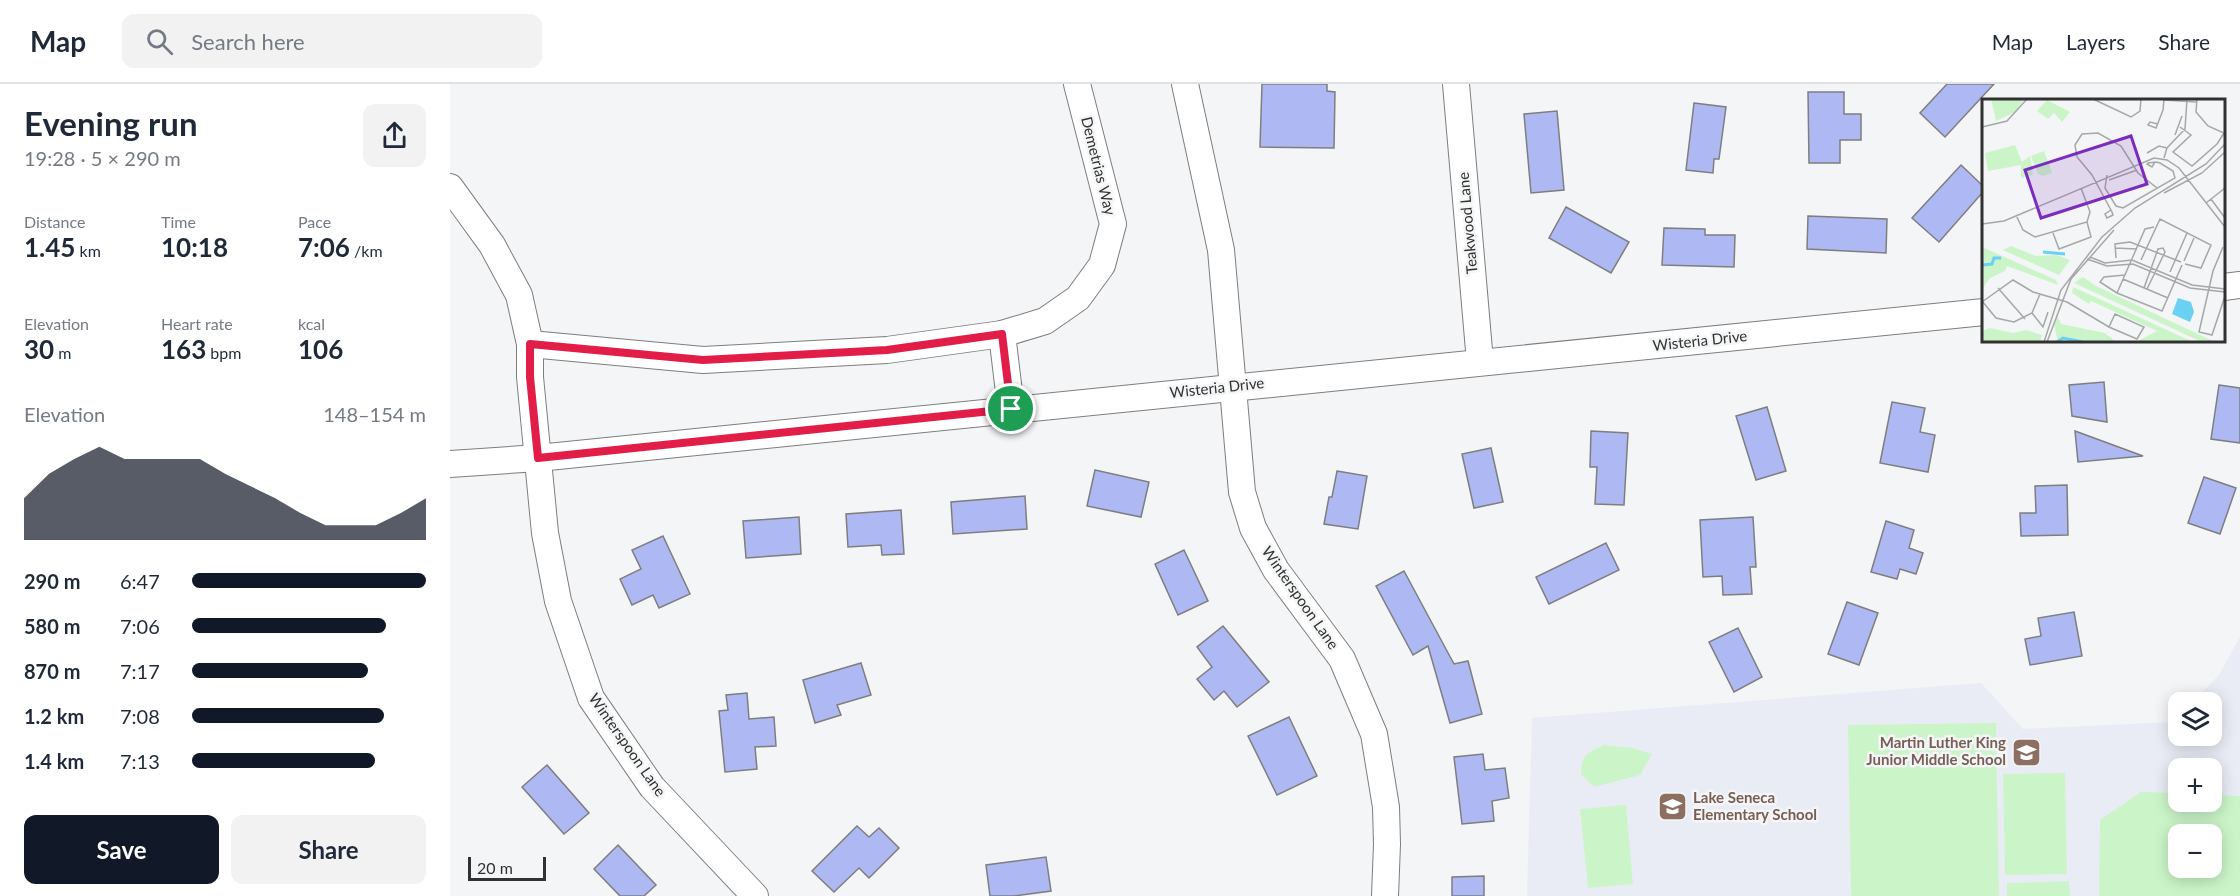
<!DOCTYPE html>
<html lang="en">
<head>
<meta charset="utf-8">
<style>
  body { margin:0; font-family:Lato,sans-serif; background:#f2f2f3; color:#1f2937; height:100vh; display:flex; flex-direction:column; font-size:22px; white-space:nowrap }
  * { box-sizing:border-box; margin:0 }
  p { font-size:20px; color:#747a83 }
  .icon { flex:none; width:33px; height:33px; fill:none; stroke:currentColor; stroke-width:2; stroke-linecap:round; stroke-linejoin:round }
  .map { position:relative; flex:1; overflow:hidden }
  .drawer { display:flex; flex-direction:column; background:#fff; width:450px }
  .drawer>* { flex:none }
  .controls { position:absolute; left:1718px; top:608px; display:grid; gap:12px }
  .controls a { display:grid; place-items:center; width:54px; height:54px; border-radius:12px; background:#fff; box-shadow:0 3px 15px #0003; font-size:30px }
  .scale { position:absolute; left:18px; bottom:15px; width:78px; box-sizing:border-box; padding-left:6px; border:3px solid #313131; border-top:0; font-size:16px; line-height:21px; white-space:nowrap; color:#313131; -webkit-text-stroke:4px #f4f5f6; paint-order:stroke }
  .pin { position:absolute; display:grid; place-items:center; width:51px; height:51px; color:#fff; margin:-26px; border:3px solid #fff; border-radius:50%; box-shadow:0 2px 6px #0007 }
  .round { display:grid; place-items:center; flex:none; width:63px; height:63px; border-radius:12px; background:#f2f2f3 }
  .head { display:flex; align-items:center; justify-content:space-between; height:102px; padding:0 24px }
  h1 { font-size:33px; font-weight:700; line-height:45px }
  .figures { display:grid; grid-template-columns:repeat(3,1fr); gap:9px; height:102px; padding:6px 24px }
  .figures div { display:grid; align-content:center }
  .figures b { font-size:26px; font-weight:700 }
  .figures small { font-size:16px; font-weight:400 }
  .figures p { font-size:16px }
  .chart { height:168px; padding:12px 24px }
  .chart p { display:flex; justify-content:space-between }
  .chart svg { width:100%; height:108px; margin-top:6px; fill:#111827; opacity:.7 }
  .action { display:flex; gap:12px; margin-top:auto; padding:12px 24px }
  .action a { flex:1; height:69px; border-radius:12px; background:#111827; color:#fff; font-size:24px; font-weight:700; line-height:69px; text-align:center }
  .action a+a { background:#f2f2f3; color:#1f2937 }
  ul { padding:0 24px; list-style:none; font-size:20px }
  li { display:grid; grid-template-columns:96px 72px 1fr; align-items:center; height:45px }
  li i { height:15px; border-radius:8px; background:#111827 }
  header { display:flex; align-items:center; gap:36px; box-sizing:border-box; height:84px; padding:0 30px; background:#fff; border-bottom:2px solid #e0e1e3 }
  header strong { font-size:28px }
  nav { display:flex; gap:33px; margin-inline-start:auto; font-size:21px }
  .search { width:420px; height:54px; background:#f2f2f3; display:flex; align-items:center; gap:15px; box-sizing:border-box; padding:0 21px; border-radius:12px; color:#747a83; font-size:22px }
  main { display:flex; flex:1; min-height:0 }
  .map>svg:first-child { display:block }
  .built { fill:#eaecf5; fill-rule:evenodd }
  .green { fill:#cbf5c9; fill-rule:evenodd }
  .building { fill:#aeb9f4; stroke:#7e7e7f; stroke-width:1.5 }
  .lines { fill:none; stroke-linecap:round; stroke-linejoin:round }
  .minor-casing { stroke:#7e7e80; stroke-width:28 }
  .minor { stroke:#fff; stroke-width:26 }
  .route-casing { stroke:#fff; stroke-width:12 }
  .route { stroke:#e11d48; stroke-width:8 }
  .labels { text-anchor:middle; stroke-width:5; stroke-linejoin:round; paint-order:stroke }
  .street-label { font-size:15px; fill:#313131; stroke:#f4f5f6 }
  .education-label { font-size:15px; font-weight:bold; fill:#785e54; stroke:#f4f5f6; text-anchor:end }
  .inset-river { fill:none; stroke:#6ad1f3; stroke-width:3 }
  .inset-road { fill:none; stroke:#a6a7a7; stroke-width:1.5 }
  .view { fill:#7b2cbf; fill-opacity:0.15; stroke:#7b2cbf; stroke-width:3 }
  .inset-edge { fill:none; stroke:#313131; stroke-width:3 }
</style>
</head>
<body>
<header>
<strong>Map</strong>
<div class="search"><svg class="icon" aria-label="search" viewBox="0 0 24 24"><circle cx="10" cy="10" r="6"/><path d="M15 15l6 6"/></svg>Search here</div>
<nav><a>Map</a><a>Layers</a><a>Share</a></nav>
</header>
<main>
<section class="drawer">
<div class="head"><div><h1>Evening run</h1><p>19:28 · 5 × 290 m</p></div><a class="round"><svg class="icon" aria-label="share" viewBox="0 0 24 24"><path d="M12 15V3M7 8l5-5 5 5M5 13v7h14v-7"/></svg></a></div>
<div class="figures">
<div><p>Distance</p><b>1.45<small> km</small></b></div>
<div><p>Time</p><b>10:18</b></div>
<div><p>Pace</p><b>7:06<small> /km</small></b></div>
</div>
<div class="figures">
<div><p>Elevation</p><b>30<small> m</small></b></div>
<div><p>Heart rate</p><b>163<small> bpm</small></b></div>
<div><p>kcal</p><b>106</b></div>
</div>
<div class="chart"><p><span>Elevation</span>148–154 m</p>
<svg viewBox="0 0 160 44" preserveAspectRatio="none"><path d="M0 44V27L10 17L20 11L30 6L40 11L50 11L60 11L70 11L80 17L90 22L100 27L110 33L120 38L130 38L140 38L150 33L160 27V44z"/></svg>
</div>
<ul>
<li><b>290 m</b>6:47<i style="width:100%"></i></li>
<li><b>580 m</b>7:06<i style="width:83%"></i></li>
<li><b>870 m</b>7:17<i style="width:75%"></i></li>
<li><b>1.2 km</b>7:08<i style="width:82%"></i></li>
<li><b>1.4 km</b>7:13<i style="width:78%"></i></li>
</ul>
<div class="action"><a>Save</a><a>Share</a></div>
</section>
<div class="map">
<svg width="1790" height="812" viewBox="0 0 1790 812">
  <rect width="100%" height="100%" fill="#f4f5f6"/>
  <!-- built -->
  <path class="built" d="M1790,553V812H1077L1082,634L1531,599L1573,645L1723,638L1728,633V651H1761V618H1743L1769,591ZM1728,684H1761V717H1728ZM1728,750H1761V783H1728Z"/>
  <!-- green -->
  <g class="green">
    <polygon points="1546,639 1549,812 1401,812 1398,641"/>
    <path d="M1154,661L1183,664L1202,670L1190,691L1144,703L1131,690C1131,670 1137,669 1154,661Z"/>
    <polygon points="1615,689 1617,790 1555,791 1553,690"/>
    <path d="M1691,708L1728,709V717H1761V711L1790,712V812H1649L1650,736ZM1728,750H1761V783H1728Z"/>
    <polygon points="1176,721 1183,800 1138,804 1130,725"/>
    <polygon points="1619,797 1620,812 1557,812 1557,799"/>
  </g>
  <!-- building -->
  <g class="building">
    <polygon points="812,0 877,0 877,7 885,8 884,64 810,63"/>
    <polygon points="1497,0 1544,0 1495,53 1470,29"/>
    <polygon points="1358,8 1394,8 1394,30 1411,30 1411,56 1390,56 1390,79 1359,79"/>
    <polygon points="1244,19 1276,23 1269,75 1264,75 1263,89 1236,86"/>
    <polygon points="1107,27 1114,106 1081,109 1074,30"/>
    <polygon points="1511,81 1533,102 1533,108 1489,158 1462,134"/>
    <polygon points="1116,123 1179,158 1161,189 1099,154"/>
    <polygon points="1358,132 1437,135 1436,169 1357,165"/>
    <polygon points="1214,144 1255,145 1255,151 1285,151 1284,183 1212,181"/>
    <polygon points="1654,298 1657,338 1622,332 1619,301"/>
    <polygon points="1769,301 1790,304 1790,359 1761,355"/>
    <polygon points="1442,318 1475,324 1470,348 1485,351 1478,388 1430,379"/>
    <polygon points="1317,323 1336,387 1306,396 1286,332"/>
    <polygon points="1141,347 1178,349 1174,421 1145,420 1147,383 1140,383"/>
    <polygon points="1625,347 1693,372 1628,378"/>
    <polygon points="1041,364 1053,418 1024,424 1012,370"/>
    <polygon points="645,386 699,398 691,433 637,422"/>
    <polygon points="887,387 917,392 908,445 874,440 879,413 882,413"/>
    <polygon points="1754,393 1786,404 1770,450 1738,439"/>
    <polygon points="1617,401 1618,451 1571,452 1570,429 1586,429 1585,402"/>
    <polygon points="575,412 577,445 503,450 501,418"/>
    <polygon points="451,426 454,470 432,471 431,461 398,463 396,430"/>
    <polygon points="349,433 351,470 296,474 293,437"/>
    <polygon points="1303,433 1306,483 1300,483 1302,510 1273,511 1272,492 1253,493 1250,436"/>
    <polygon points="1436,437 1464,446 1459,464 1473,469 1466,490 1450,485 1447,495 1421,488"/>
    <polygon points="213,452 240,510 209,524 203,511 182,521 170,495 191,485 182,466"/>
    <polygon points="1156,459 1169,486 1099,520 1086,493"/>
    <polygon points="734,466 758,517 728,531 705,480"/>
    <polygon points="954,487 1004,580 1018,577 1032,630 1000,639 978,562 963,571 926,502"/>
    <polygon points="1397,518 1428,529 1409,581 1378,570"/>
    <polygon points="1624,528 1632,572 1580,581 1575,555 1591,552 1588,534"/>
    <polygon points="773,542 819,598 787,623 774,607 764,616 747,595 762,583 747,563"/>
    <polygon points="1288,544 1312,593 1284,608 1259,558"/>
    <polygon points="411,579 421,611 387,621 391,631 365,639 353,596"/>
    <polygon points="297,609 299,635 324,633 326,662 305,663 307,685 275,688 269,627 278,626 276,611"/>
    <polygon points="839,633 867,692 827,711 798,652"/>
    <polygon points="1033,670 1035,686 1055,684 1059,714 1042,717 1044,737 1012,740 1004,673"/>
    <polygon points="97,681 139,729 114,750 72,703"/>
    <polygon points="407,742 419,753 429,744 449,764 419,794 409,784 384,808 362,787"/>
    <polygon points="168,761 206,801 194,812 170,812 144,785"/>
    <polygon points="596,773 601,807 564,812 540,812 536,781"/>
    <polygon points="1034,792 1034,812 1002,812 1002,793"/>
  </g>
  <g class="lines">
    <defs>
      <g id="minor">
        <polyline points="735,0 771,166 792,408 803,444 826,486 892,575 924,650 936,723 937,760 935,812"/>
        <polyline points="1006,0 1030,278"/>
        <polyline points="0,103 42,161 69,211 80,260 80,293 95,449 108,517 141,614 202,703 305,812"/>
        <polyline points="1774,203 1790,201"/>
        <polyline points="80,260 253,276 437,266 552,250"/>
        <polyline points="561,325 552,250 595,237 628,214 652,181 663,140 627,0"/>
        <polyline points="0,380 88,374 1534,228"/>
      </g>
    </defs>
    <!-- minor casing -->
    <use href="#minor" class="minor-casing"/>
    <!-- minor -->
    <use href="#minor" class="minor"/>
  </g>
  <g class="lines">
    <defs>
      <polygon id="route" points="552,250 561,325 88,374 80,293 80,260 253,276 437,266"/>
    </defs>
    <!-- route casing -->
    <use href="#route" class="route-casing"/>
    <!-- route -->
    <use href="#route" class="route"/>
  </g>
  <!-- icons -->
  <defs>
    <symbol id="school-square" viewBox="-11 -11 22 22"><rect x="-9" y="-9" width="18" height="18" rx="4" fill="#8d6e63" stroke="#f4f5f6"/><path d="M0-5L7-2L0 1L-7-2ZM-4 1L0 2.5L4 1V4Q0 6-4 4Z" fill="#fff"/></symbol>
  </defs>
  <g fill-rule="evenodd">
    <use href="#school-square" x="1560" y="652" width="33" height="33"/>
    <use href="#school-square" x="1206" y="706" width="33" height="33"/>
  </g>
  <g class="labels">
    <!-- street labels -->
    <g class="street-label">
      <text transform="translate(648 82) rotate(76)" y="5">Demetrias Way</text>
      <text transform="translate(1018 139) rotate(-95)" y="5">Teakwood Lane</text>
      <text transform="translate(1250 257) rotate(-6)" y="5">Wisteria Drive</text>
      <text transform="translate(767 304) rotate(-6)" y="5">Wisteria Drive</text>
      <text transform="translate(850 514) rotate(55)" y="5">Winterspoon Lane</text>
      <text transform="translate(177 661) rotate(55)" y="5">Winterspoon Lane</text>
    </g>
    <!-- education labels -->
    <g class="education-label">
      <text x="1556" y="664">Martin Luther King<tspan x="1556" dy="17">Junior Middle School</tspan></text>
      <text x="1243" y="719" text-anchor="start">Lake Seneca<tspan x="1243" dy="17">Elementary School</tspan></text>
    </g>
  </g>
  <!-- overview -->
  <g transform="translate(1532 15)">
    <rect width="243" height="243" fill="#f4f5f6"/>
    <path d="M9,0H42L33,13L14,22ZM65,1L88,13L80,23L72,14L66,20L55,12ZM33,46L40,63L48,57L51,76L39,79V66L6,72L3,54ZM62,52L70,74L61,77L56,75L49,57ZM29,147L54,157L75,156L88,161L77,176L21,151ZM0,148L74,181L76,186L25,167L23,172L8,179L0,190ZM101,178L114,187L233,243H220L92,184ZM91,188L211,243H154L175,232L109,202L107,205L90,194ZM75,216L79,225L123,234L134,243H76L72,226ZM8,229L31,234L44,231L60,236L58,243H0V232Z" fill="#cbf5c9"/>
    <path d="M196,199L209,203L212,213L208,223L190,215Z" fill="#6ad1f3"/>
    <path class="inset-river" d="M61,153L83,155M0,166L10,165L12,159H19M75,243L81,239L101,243"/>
    <path class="inset-road" d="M111,0L149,18L158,12L159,0M182,1L214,3M176,25L168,23L166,26L174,29L181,11L182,0M0,28L25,22L45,0M198,28L209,36L191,53L210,67L235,45L242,34L226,27L214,13L215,0M193,36L200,17M165,54L177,47L185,49M182,59L185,49L203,30L205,0M125,76L123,89L134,107L141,109L193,79L191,72L178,64L174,63L166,64L165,65L170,68L173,63M127,81L155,71M182,94L220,74L243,53M229,100L243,119M224,104L243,89M129,111L123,115L125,119L131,116L130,113L110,76L95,58L93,46L100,35L116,34L139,47L156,74L175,89M34,116L41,131L53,138L105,123L108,113L99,89M0,125L22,122L172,59L185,61L197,69L243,128M172,128L163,130L135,194L180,212L200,166M71,134L77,150L109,138L105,123M241,148L231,172L217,233L230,236L243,197M133,149L155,150M108,158L123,164L150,161L210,186L243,190M134,159L133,145L148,143L199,163M105,160L125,167L151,165L208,189L243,193M159,161L178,120L229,146L219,169L203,165M202,162L212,139M188,173L205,134M141,180L186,199M16,189L43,220M162,189L176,150L181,149L183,153L165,190M135,194L118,183L122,178L143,176M0,202L14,219L32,223L50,214L58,195M0,203L31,181L51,193L85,203M85,203L127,228M50,214L61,228L66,213M133,215L162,228L155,240L127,228ZM62,243L79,191L120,138L153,109L224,65L243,45M65,243L89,180L132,131"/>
    <path class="view" d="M149,37L165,85L59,119L43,71Z"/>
    <rect width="243" height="243" class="inset-edge"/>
  </g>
</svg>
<div class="controls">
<a><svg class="icon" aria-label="layers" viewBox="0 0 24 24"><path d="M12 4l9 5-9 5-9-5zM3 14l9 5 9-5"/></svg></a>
<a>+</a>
<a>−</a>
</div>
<div class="scale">20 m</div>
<div class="pin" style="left:561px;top:325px;background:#1e9e55"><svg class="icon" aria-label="arrive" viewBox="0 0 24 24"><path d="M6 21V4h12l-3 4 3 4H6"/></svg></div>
</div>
</main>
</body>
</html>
